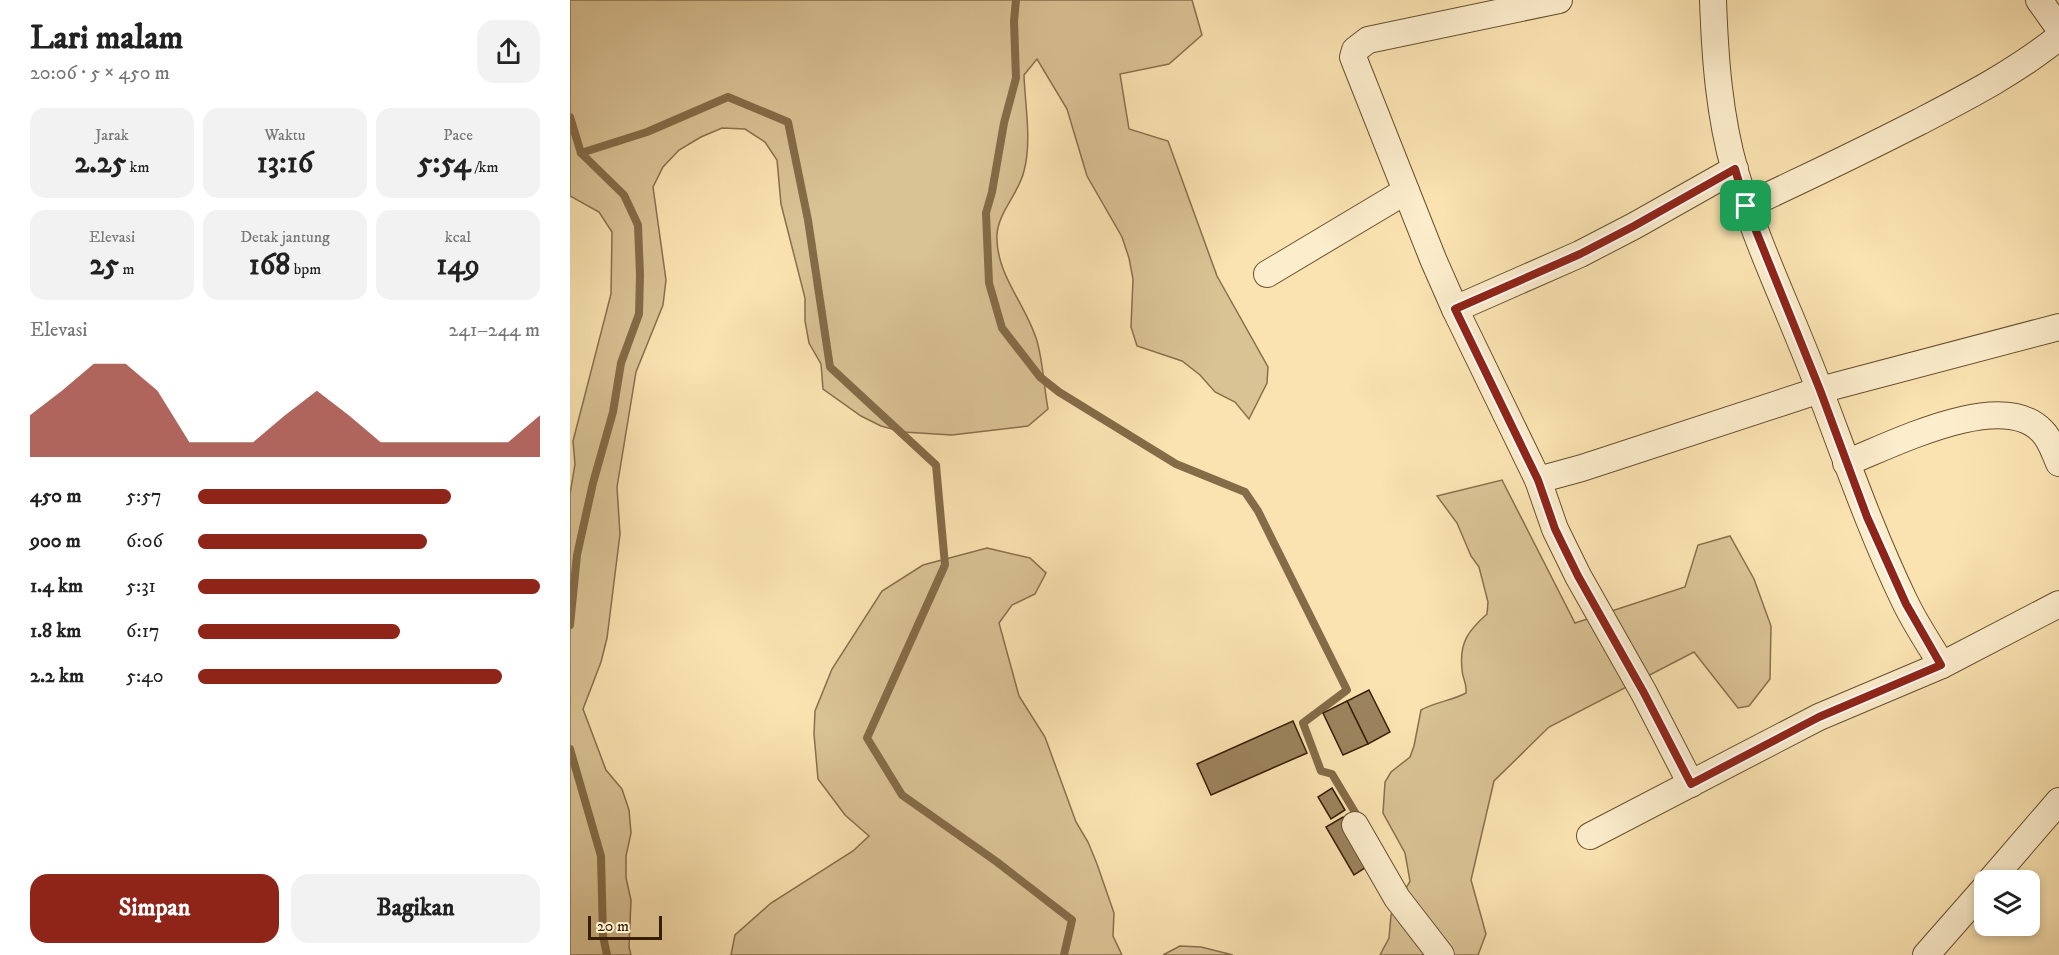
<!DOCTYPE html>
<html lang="id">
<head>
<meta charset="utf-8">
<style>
  body { margin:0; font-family:"IM FELL DW Pica",serif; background:#f2f2f2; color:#222; height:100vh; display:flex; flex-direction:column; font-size:22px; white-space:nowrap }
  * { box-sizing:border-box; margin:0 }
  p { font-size:20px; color:#767676 }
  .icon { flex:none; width:33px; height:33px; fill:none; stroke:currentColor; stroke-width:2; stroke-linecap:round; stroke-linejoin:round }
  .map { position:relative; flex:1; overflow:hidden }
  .details { display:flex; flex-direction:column; background:#fff; width:570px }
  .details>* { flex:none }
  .fabs { position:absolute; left:1404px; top:870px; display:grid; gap:12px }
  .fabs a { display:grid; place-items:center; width:66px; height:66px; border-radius:12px; background:#fff; box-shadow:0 3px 9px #0003; font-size:30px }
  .scale { position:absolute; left:18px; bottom:15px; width:74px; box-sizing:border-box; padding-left:6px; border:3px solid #371e04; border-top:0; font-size:16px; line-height:21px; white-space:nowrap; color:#371e04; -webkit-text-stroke:4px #fcedcc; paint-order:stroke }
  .pin { position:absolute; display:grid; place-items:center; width:51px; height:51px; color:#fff; margin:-26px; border-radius:12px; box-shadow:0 3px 9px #0006 }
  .round { display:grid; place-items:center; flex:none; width:63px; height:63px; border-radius:18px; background:#f2f2f2 }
  .headline { display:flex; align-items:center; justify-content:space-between; height:102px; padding:0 30px }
  h1 { font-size:33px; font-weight:700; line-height:45px }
  .metrics { display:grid; grid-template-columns:repeat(3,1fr); gap:9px; height:102px; padding:6px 30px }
  .metrics div { display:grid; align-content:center; border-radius:15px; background:#f2f2f2; text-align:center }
  .metrics b { font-size:30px; font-weight:700 }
  .metrics small { font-size:16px; font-weight:400 }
  .metrics p { font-size:16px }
  .chart { height:168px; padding:12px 30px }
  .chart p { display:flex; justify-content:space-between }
  .chart svg { width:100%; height:108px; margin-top:6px; fill:#8f2418; opacity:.7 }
  .action { display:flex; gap:12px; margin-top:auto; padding:12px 30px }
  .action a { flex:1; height:69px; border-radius:18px; background:#8f2418; color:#fff; font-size:24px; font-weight:700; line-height:69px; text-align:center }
  .action a+a { background:#f2f2f2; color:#222 }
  ul { padding:0 30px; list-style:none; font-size:20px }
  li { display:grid; grid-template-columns:96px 72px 1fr; align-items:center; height:45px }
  li i { height:15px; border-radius:8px; background:#8f2418 }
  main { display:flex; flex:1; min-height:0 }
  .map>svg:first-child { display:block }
  .green { fill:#d9c294; stroke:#88704c; stroke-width:1.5 }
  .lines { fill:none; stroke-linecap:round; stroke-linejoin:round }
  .stream { stroke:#846c48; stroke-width:8 }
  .building { fill:#9c845e; stroke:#371e04; stroke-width:1.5 }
  .minor-casing { stroke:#684f2f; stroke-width:28 }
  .minor { stroke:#fcedcc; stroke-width:26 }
  .route-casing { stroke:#fff; stroke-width:12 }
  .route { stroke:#8f2418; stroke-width:8 }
</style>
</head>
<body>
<main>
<section class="details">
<div class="headline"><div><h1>Lari malam</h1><p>20:06 · 5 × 450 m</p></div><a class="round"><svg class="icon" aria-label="share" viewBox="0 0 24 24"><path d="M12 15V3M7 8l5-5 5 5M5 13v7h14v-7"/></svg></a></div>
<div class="metrics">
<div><p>Jarak</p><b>2.25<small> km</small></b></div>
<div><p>Waktu</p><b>13:16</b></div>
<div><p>Pace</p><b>5:54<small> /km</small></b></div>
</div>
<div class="metrics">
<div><p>Elevasi</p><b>25<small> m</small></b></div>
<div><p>Detak jantung</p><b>168<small> bpm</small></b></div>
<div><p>kcal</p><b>149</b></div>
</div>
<div class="chart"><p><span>Elevasi</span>241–244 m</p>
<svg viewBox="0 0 160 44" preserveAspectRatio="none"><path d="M0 44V27L10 17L20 6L30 6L40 17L50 38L60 38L70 38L80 27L90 17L100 27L110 38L120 38L130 38L140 38L150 38L160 27V44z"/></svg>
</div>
<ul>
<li><b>450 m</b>5:57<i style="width:74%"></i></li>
<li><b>900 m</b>6:06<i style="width:67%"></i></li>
<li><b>1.4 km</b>5:31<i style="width:100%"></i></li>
<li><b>1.8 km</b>6:17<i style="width:59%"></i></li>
<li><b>2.2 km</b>5:40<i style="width:89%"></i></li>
</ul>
<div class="action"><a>Simpan</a><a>Bagikan</a></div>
</section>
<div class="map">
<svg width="1489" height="955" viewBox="0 0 1489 955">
  <rect width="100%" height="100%" fill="#fae3b1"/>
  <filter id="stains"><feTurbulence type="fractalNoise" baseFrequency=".00333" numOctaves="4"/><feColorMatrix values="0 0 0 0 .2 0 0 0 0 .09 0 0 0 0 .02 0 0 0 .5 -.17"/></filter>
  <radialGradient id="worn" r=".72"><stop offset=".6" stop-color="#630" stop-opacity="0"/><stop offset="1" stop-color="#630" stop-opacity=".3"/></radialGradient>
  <!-- green -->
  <g class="green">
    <path d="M0,0H622L632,35L599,64L550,74L559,129L598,141L647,276L698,367L697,383L679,419L665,402L645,392L630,375L612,361L567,346L561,327L563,279L559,258L552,237L517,176L497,109L467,59L454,75C455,105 462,141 454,171C449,193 429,211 427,234C425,274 456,304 467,341C473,362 474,387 478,409L458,426L382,435L333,432L311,426L291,416L253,389L251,364L239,343L235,321V298L211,204L207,160L195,142L175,129L152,128L131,137L109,150L93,167L83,187L96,280L93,305L66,372L47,487L50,534L37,638L31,662L13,709L36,770L52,789L59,810L61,833L56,856V878L61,900L59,947L61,955H0V494L5,464L3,441L41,294L42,232L29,212L0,196Z"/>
    <path d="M932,480L1005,623L1115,587L1128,545L1160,536L1184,579L1201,626L1200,679L1179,706L1168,708L1124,652L979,727L924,781L901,880L916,934L908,955H810L819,938L821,915L840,881L835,853L813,813L815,782L821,772L840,757L844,746L851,710C865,702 881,701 896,693C897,681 892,679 892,669C889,642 899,630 917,614L918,602L909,567L901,556L887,523L867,496Z"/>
    <polygon points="417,548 460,558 476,573 465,594 442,605 429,623 449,696 475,737 506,822 518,842 527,864 544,913 543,936 552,955 161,955 165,935 201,903 283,851 299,836 275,815 248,779 244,734 245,711 262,669 312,591 353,565"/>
    <polygon points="610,946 631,947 663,955 593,955"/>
  </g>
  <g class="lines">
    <!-- stream -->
    <g class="stream">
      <polyline points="446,0 444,21 446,78 434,123 422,192 416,213 419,283 432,328 470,377 489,392 606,464 675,492 688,511 777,690 733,723 751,771 762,774 789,819"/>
      <polyline points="0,117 11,153 77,132 158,97 218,122 238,220 260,367 366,465 375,565 297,738 332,795 427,862 502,920 494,955"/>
      <polyline points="0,625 7,555 23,483 43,412 51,363 69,314 70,275 68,225 54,195 11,153"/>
      <polyline points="0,749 31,856 33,936 37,955"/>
    </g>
  </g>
  <!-- building -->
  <g class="building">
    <polygon points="799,690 820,732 798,744 777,701"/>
    <polygon points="777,701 798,744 773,755 753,713"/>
    <polygon points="723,721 737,753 641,795 627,764"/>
    <polygon points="762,788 775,810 761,819 748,797"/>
    <polygon points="773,817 801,864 784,875 756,827"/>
  </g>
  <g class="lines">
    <defs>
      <g id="minor">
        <polyline points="989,0 798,40 785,50 783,57 863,259 885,309 968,480 1012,468 1250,390 1489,327"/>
        <path d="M1143,0C1145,57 1149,115 1165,171C1187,246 1223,318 1250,391C1277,462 1302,534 1335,602C1345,623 1359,644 1372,665L1489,604"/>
        <polyline points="1469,0 1489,28"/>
        <path d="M1176,206C1234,179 1292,151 1349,122C1397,97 1446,72 1489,37"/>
        <polyline points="697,274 836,191"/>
        <polyline points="885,309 1010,254 1064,226 1165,169"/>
        <path d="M1276,463C1322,445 1431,388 1472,431C1481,440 1484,452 1489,463"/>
        <polyline points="968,480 985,529 1008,576 1074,693 1121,784"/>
        <polyline points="785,825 827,898 871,955"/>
        <polyline points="1020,836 1249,717 1372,665"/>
        <polyline points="1421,880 1489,801"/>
        <polyline points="1356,955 1414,889"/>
      </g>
    </defs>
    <!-- minor casing -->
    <use href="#minor" class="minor-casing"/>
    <!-- minor -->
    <use href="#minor" class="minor"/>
  </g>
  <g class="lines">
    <defs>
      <polygon id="route" points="1165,169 1176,206 1250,390 1297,517 1336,604 1371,665 1249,717 1121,784 1074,693 1008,576 985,529 968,480 885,309 1010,254 1064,226"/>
    </defs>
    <!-- route casing -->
    <use href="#route" class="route-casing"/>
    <!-- route -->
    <use href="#route" class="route"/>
  </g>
  <rect width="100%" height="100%" filter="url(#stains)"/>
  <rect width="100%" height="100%" fill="url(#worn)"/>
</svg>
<div class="fabs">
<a><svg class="icon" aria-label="layers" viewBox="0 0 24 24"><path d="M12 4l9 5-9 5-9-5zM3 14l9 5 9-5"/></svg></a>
</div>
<div class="scale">20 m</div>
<div class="pin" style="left:1176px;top:206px;background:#1e9e55"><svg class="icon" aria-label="arrive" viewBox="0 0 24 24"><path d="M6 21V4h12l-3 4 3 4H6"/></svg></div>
</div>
</main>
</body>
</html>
